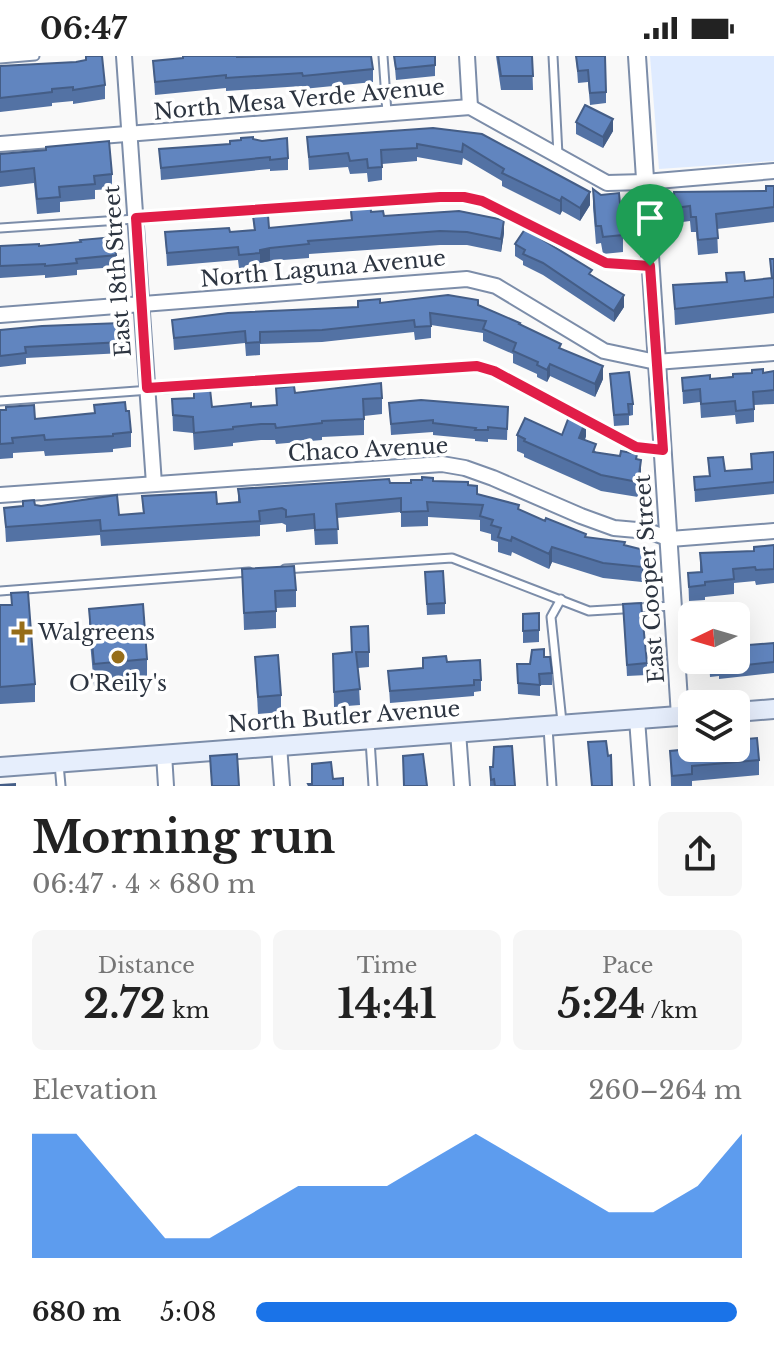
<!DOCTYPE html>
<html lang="en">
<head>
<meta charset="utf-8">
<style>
  body { margin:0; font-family:"Libre Baskerville",serif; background:#f6f6f6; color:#222; height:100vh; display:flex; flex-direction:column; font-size:30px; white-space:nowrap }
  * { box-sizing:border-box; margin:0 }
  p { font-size:26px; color:#767676 }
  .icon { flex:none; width:44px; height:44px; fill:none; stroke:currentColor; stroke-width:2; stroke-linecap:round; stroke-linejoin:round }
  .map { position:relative; height:730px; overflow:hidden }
  .panel { display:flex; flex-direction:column; background:#fff; flex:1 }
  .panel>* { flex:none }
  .needle { width:52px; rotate:265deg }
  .controls { position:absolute; left:678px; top:546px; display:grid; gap:16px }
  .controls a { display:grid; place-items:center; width:72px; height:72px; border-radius:12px; background:#fff; box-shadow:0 8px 32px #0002; font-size:40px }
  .pin { position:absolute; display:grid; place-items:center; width:68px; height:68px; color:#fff; margin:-82px -34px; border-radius:50% 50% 50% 0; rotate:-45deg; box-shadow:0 0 8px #0007 }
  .pin .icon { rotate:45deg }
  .round { display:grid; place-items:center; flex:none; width:84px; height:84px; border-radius:12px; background:#f6f6f6 }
  .overview { display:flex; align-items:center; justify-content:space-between; height:136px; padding:0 32px }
  h1 { font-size:44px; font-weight:700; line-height:60px }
  .figures { display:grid; grid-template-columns:repeat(3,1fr); gap:12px; height:136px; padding:8px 32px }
  .figures div { display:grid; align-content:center; border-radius:12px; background:#f6f6f6; text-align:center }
  .figures b { font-size:40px; font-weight:700 }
  .figures small { font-size:22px; font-weight:400 }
  .figures p { font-size:22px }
  .chart { height:224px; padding:16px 32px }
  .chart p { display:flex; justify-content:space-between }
  .chart svg { width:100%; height:144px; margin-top:8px; fill:#1a73e8; opacity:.7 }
  ul { padding:0 32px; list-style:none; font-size:26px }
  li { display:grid; grid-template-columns:128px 96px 1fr; align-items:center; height:60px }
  li i { height:20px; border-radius:10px; background:#1a73e8 }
  .status { display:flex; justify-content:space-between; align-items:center; height:56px; padding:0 40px; background:#fff; direction:ltr }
  .status svg { height:22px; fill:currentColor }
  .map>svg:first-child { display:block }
  .green { fill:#dfebff }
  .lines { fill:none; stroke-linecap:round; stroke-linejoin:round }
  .service-casing { stroke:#7c8da9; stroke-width:11 }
  .minor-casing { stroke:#7c8da9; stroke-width:18 }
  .tertiary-casing { stroke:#7c8da9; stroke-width:20 }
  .secondary-casing { stroke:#7c8da9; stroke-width:22 }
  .service { stroke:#fff; stroke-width:7 }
  .minor { stroke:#fff; stroke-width:14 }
  .tertiary { stroke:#fff; stroke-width:16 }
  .secondary { stroke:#e6eefc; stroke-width:18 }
  .wall { fill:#5372a4 }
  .shaded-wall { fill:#445d86 }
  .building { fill:#6185bf; stroke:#445d86; stroke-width:2 }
  .route-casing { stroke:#fff; stroke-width:16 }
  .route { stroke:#e11d48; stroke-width:10 }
  .poi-dot { fill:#966d19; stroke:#fff; stroke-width:3 }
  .labels { text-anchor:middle; stroke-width:7; stroke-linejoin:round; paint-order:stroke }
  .street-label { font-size:22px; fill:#2d3541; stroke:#fff }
  .poi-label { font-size:22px; fill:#2d3541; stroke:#fff; text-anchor:start }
</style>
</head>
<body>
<div class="status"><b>06:47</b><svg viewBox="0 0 49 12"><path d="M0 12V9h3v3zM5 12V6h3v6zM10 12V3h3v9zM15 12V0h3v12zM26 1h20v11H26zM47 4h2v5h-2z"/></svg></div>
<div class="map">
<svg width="774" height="730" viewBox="0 0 774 730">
  <rect width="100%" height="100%" fill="#f9f9f9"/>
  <!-- green -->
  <polygon class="green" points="650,0 774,0 774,105 659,113"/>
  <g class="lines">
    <defs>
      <g id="service">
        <polyline points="383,0 387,57"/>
        <polyline points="553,0 558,99"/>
        <polyline points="0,3 35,0"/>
        <polyline points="0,172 464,141 482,145 606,207 650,210"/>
        <polyline points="0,345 477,310 494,315 636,391 663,394"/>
        <polyline points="285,513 452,502 589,555 673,550"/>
        <polyline points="0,535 249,516"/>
        <polyline points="561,543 551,561 562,666"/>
        <polyline points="548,672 552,730"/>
        <polyline points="370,684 373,730"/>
        <polyline points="59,708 61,730"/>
      </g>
      <g id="minor">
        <polyline points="124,0 154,428"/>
        <polyline points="467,0 470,51"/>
        <polyline points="0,88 470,51 607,127 645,126 774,115"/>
        <polyline points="0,259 467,223 496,230 604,295 656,306 774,297"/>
        <polyline points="0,439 442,408 465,412 493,422 581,460 614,472 648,475 670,483 774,475"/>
        <polyline points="637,663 642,730"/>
        <polyline points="458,676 462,730"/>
        <polyline points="279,689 282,730"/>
        <polyline points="164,698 166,730"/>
      </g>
      <polyline id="tertiary" points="637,0 680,660"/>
      <g id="secondary">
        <polyline points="736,656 774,653"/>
        <polyline points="0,711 692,659"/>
      </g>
    </defs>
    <!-- service casing -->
    <use href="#service" class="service-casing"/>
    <!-- minor casing -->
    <use href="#minor" class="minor-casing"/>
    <!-- tertiary casing -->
    <use href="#tertiary" class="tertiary-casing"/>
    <!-- secondary casing -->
    <use href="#secondary" class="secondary-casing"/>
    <!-- service -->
    <use href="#service" class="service"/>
    <!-- minor -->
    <use href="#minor" class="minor"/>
    <!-- tertiary -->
    <use href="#tertiary" class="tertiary"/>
    <!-- secondary -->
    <use href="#secondary" class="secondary"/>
  </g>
  <!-- wall -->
  <g class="wall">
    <polygon points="394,0 435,0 435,20 396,24"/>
    <polygon points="496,0 532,0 533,34 501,34"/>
    <polygon points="576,0 606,36 606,47 590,49 588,26 578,27"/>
    <polygon points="237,1 373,13 373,26 303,33 302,30 226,35 226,32 155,39 153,5 183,2"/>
    <polygon points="0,10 105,29 105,43 73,48 73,45 52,47 52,50 0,56"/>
    <polygon points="576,66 613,75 603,92 576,78"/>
    <polygon points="433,72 590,149 580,165 562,155 560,159 502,130 502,125 463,102 462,109 417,101 417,105 382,108 382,124 368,126 367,117 350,118 348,111 309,114 307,81"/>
    <polygon points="253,83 288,102 288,114 270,115 270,113 161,124 159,93 230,88"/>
    <polygon points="0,98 112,118 112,133 95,134 95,143 60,146 60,156 37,158 34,127 0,131"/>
    <polygon points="774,130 774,166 717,173 718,197 698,199 696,176 691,176 690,165 675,167 674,136 766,135"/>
    <polygon points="593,133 623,179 623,196 603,198 601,187 596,188 593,151"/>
    <polygon points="350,145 371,156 384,160 504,177 501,196 467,189 440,189 309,198 309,202 270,205 260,207 260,210 239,212 238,204 167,210 165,176 230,176 254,174 253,160 269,172 351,164"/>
    <polygon points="515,188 592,219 624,251 614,266 543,219 523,209 523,205 515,200"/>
    <polygon points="0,190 39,190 116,199 116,211 77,214 77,219 45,222 45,219 0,222"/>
    <polygon points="770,203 774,203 774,257 675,269 673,229 726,226 726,217 745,225 771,222"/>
    <polygon points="380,247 478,249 520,269 561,293 603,323 595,341 550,320 547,326 537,321 537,318 513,307 513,298 483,285 483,277 431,269 431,282 415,284 414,276 322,286 260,288 260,299 246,300 245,287 174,294 172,264 358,251"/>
    <polygon points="0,274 123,286 123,297 26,302 26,308 0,311"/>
    <polygon points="774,315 774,348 754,349 754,366 736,368 735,359 701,362 700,346 683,348 682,322 710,323"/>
    <polygon points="610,318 633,348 633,359 629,360 629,369 614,370"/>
    <polygon points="276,332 295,337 382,342 382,358 364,360 364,379 322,381 322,384 276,388 275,384 261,384 233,387 233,390 194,394 193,377 173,375 172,343 212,351 251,351 276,349"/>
    <polygon points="389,347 508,351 507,384 488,383 488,386 475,385 475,383 433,379 433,376 391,379"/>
    <polygon points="94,349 126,355 131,376 131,391 113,393 113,396 45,400 44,395 13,397 13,402 0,403 0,354 35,363 94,357"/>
    <polygon points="517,379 586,380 585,384 596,396 637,404 641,420 638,441 601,435 524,401 524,398 517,395"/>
    <polygon points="774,396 774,438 695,446 694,421 709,420 708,402 725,415 751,413 751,398"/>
    <polygon points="433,425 468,429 477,438 519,453 545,465 586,481 625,489 644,509 642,526 603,522 552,506 549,513 512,496 511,500 498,496 498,486 491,484 491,478 480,475 480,464 428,461 428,470 401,471 401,456 337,462 338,488 315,489 314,473 286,476 286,469 282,467 260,469 260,480 101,490 100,479 6,486 4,452 35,449 119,459 143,457 142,440 217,448 238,446 238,433 411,427"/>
    <polygon points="774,489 774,527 756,529 755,525 734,527 734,538 705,541 705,544 689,545 688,517 700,516 700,497 754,495"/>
    <polygon points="242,513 296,534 296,551 276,552 276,572 244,574"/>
    <polygon points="425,516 445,547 445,558 427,559"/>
    <polygon points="11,537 35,628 35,646 0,648 0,549 11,549"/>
    <polygon points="623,548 647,607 647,619 627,620"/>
    <polygon points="89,553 147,603 147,626 94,630 89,575"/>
    <polygon points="539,557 539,586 523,587 523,558"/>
    <polygon points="351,571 369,596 369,611 358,612 360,649 334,651 333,598 351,596"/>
    <polygon points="774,587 774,617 719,623 719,620 710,621 709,604 736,604"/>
    <polygon points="255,601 281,639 281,656 258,658"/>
    <polygon points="544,601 552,617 552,629 540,629 540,640 518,638 517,608 530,608"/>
    <polygon points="423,602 447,606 481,624 481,635 474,636 474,640 390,647 388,615 423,612"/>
    <polygon points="670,695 759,704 759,719 692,725 692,730 671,730"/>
    <polygon points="490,711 515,730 490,730"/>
  </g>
  <!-- shaded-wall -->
  <g class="shaded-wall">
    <polygon points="613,63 613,75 603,92 603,81"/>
    <polygon points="590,136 590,149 580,165 580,152"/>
    <polygon points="562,141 562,155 560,159 560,145"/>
    <polygon points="504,164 504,177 501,196 501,183"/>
    <polygon points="270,192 270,205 260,207 260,194"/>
    <polygon points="624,239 624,251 614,266 614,255"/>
    <polygon points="550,308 550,320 547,326 547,314"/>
    <polygon points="603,310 603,323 595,341 595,328"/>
    <polygon points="586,364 586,380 579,398 579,382"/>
    <polygon points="641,404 641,420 638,441 638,426"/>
    <polygon points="552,491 552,506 549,513 549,498"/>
    <polygon points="644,494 644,509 642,526 642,511"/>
  </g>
  <!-- building -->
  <g class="building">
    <polygon points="86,0 102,0 105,29 73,34 73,31 52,33 52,36 0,42 0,10 76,6 86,4"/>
    <polygon points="183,0 237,0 237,1 371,0 373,13 303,20 302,17 226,22 226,19 155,26 153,5 183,2"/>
    <polygon points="394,0 435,0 435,9 396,13"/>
    <polygon points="498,0 532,0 533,20 501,20"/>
    <polygon points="576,0 605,0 606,36 590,37 588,14 578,15"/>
    <polygon points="585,49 613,63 603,81 576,66"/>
    <polygon points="433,72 482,78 590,136 580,152 562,141 560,145 502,117 504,113 463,88 462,96 417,88 417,92 381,94 382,111 368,112 367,103 350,105 348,97 309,101 307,81"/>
    <polygon points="253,81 253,83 262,85 287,82 288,102 270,104 270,101 161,112 159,93 230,88 230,85 241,84 241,82"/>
    <polygon points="109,85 112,118 94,120 95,128 59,131 60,141 37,143 34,112 0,116 0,98 46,94 46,91"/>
    <polygon points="766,130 774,130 774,151 716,158 718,182 698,184 696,161 691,161 690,150 675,152 674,136 766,135"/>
    <polygon points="593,133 601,139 619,137 623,179 603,181 601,170 596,170"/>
    <polygon points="370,143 371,156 383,155 384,160 459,155 504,164 501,183 467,176 440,175 308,185 309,188 270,192 260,194 260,197 239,199 238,191 167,197 165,176 229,172 230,176 255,174 253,160 268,159 269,172 352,164 350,145"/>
    <polygon points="525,173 592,214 589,218 624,239 614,255 543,207 523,198 525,194 515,188"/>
    <polygon points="114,181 116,199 76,203 77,207 45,210 45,208 0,210 0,190 39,188 39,190 81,186 80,184"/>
    <polygon points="770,203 774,203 774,241 675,253 673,229 727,226 726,217 744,216 745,225 772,222"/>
    <polygon points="448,239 478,244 478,249 520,267 519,268 561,288 559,292 603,310 595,328 550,308 547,314 537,309 538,306 513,295 516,287 483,273 486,265 430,257 431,270 415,271 414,264 322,274 260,276 260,286 246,287 245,275 174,282 172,264 228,257 358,251 358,245 380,243 380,247"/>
    <polygon points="121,267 123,286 25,291 26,297 0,300 0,274 42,270"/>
    <polygon points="763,313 763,317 774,315 774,334 753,336 754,353 736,355 735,345 701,348 700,333 683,335 682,322 710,319 710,323 733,321 733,318 752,317 752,314"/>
    <polygon points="629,316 633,348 628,348 629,358 614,359 610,318"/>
    <polygon points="381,327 382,342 363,343 364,363 322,365 322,367 276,372 275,368 261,368 233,371 233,373 194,377 193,361 173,359 172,343 194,342 194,334 210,333 212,351 251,347 251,351 277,349 276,332 294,330 295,337"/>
    <polygon points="421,344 508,351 507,373 488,371 488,374 475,374 476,372 433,367 433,364 391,368 389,347"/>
    <polygon points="125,346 126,355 129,355 131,376 113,378 113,380 45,384 44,379 12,382 13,387 0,388 0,354 6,354 6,351 34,349 35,363 95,357 94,349"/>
    <polygon points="570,358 586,364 579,382 596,388 593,396 620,400 621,395 637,398 636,403 641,404 638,426 601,419 524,385 525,383 517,379 525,362 562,379"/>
    <polygon points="774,396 774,426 695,434 694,421 710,420 708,402 723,401 725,415 752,413 751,398"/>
    <polygon points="422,421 433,422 433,425 468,426 468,429 477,430 477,438 519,449 518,453 545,465 546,462 586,478 585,481 625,486 624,489 644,494 642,511 603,507 552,491 549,498 512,481 511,485 498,481 501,472 491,469 493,464 480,460 483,449 427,446 428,455 401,456 401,442 336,448 338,473 315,474 314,458 286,461 286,454 282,452 259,455 260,465 101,475 100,464 6,471 4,452 23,450 23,445 34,444 35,449 41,450 117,439 119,459 144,457 142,440 216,436 217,448 240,446 238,433 389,423 390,427 411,427 411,424 422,424"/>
    <polygon points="774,489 774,513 756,514 755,511 733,513 734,523 705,526 705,529 689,531 688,517 702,516 700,497 754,495 754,491"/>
    <polygon points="294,510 296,534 275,535 276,555 244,557 242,513"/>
    <polygon points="443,515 445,547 427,548 425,516"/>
    <polygon points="28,536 35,628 0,631 0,549 12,549 11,537"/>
    <polygon points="641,547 647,607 627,609 623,548"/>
    <polygon points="143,548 147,603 94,608 89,553"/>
    <polygon points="539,557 539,574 523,575 523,558"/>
    <polygon points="368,570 369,596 356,596 360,633 334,636 333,598 352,596 351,571"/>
    <polygon points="774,587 774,606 719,612 719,609 710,609 710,604 736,604 736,590"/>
    <polygon points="544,593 544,601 550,601 552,617 539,618 540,629 518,627 517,608 530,608 532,594"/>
    <polygon points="278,599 281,639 258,641 255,601"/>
    <polygon points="446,600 447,606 480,604 481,624 474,624 474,629 390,635 388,615 423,612 423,602"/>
    <polygon points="757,682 759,704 692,710 692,718 672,720 670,695 689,693 690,697 711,695 710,692 736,692 736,684"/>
    <polygon points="606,685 608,700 611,699 612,730 592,730 588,686"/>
    <polygon points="512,690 515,730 495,730 494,723 491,724 490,711 493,711 494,691"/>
    <polygon points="237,698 239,730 212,730 210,700"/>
    <polygon points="423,698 427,730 404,730 403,700"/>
    <polygon points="331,706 333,723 343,722 343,730 309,730 308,728 312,728 312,708"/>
    <polygon points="15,728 15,730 0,730 0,729"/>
  </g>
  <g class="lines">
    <defs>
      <polygon id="route" points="440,141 464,141 482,145 606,207 650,210 663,394 636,391 494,315 477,310 147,332 136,162"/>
    </defs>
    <!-- route casing -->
    <use href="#route" class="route-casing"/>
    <!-- route -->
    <use href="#route" class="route"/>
  </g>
  <!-- markers -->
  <g class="poi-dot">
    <path d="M18 564h8v8h8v8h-8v8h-8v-8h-8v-8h8z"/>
    <circle cx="118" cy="601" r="8"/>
  </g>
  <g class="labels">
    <!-- street labels -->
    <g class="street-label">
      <text transform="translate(299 43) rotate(-5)" y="8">North Mesa Verde Avenue</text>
      <text transform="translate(323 212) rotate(-5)" y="8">North Laguna Avenue</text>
      <text transform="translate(117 215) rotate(-94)" y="8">East 18th Street</text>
      <text transform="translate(368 393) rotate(-3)" y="8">Chaco Avenue</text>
      <text transform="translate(649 523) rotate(-94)" y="8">East Cooper Street</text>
      <text transform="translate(344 660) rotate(-4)" y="8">North Butler Avenue</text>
    </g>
    <!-- poi labels -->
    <g class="poi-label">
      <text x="38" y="584">Walgreens</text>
      <text x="118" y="635" text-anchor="middle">O'Reily's</text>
    </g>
  </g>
</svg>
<div class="controls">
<a><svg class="needle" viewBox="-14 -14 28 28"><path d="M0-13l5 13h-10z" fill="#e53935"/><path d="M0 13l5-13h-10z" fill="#767676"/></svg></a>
<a><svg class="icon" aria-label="layers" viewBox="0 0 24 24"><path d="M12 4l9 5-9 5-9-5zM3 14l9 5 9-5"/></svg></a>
</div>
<div class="pin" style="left:650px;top:210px;background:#1e9e55"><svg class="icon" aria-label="arrive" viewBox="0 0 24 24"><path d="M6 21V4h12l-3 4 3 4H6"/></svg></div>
</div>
<section class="panel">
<div class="overview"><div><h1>Morning run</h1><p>06:47 · 4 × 680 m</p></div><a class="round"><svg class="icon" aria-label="share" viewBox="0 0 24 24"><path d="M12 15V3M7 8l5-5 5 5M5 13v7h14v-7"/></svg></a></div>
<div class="figures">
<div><p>Distance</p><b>2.72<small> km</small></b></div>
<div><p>Time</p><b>14:41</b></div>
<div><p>Pace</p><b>5:24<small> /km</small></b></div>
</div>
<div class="chart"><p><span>Elevation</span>260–264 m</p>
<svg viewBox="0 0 160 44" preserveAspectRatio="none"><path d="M0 44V6L10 6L20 22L30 38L40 38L50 30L60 22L70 22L80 22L90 14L100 6L110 14L120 22L130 30L140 30L150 22L160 6V44z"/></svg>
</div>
<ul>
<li><b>680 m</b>5:08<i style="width:99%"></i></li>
</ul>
</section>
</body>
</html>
